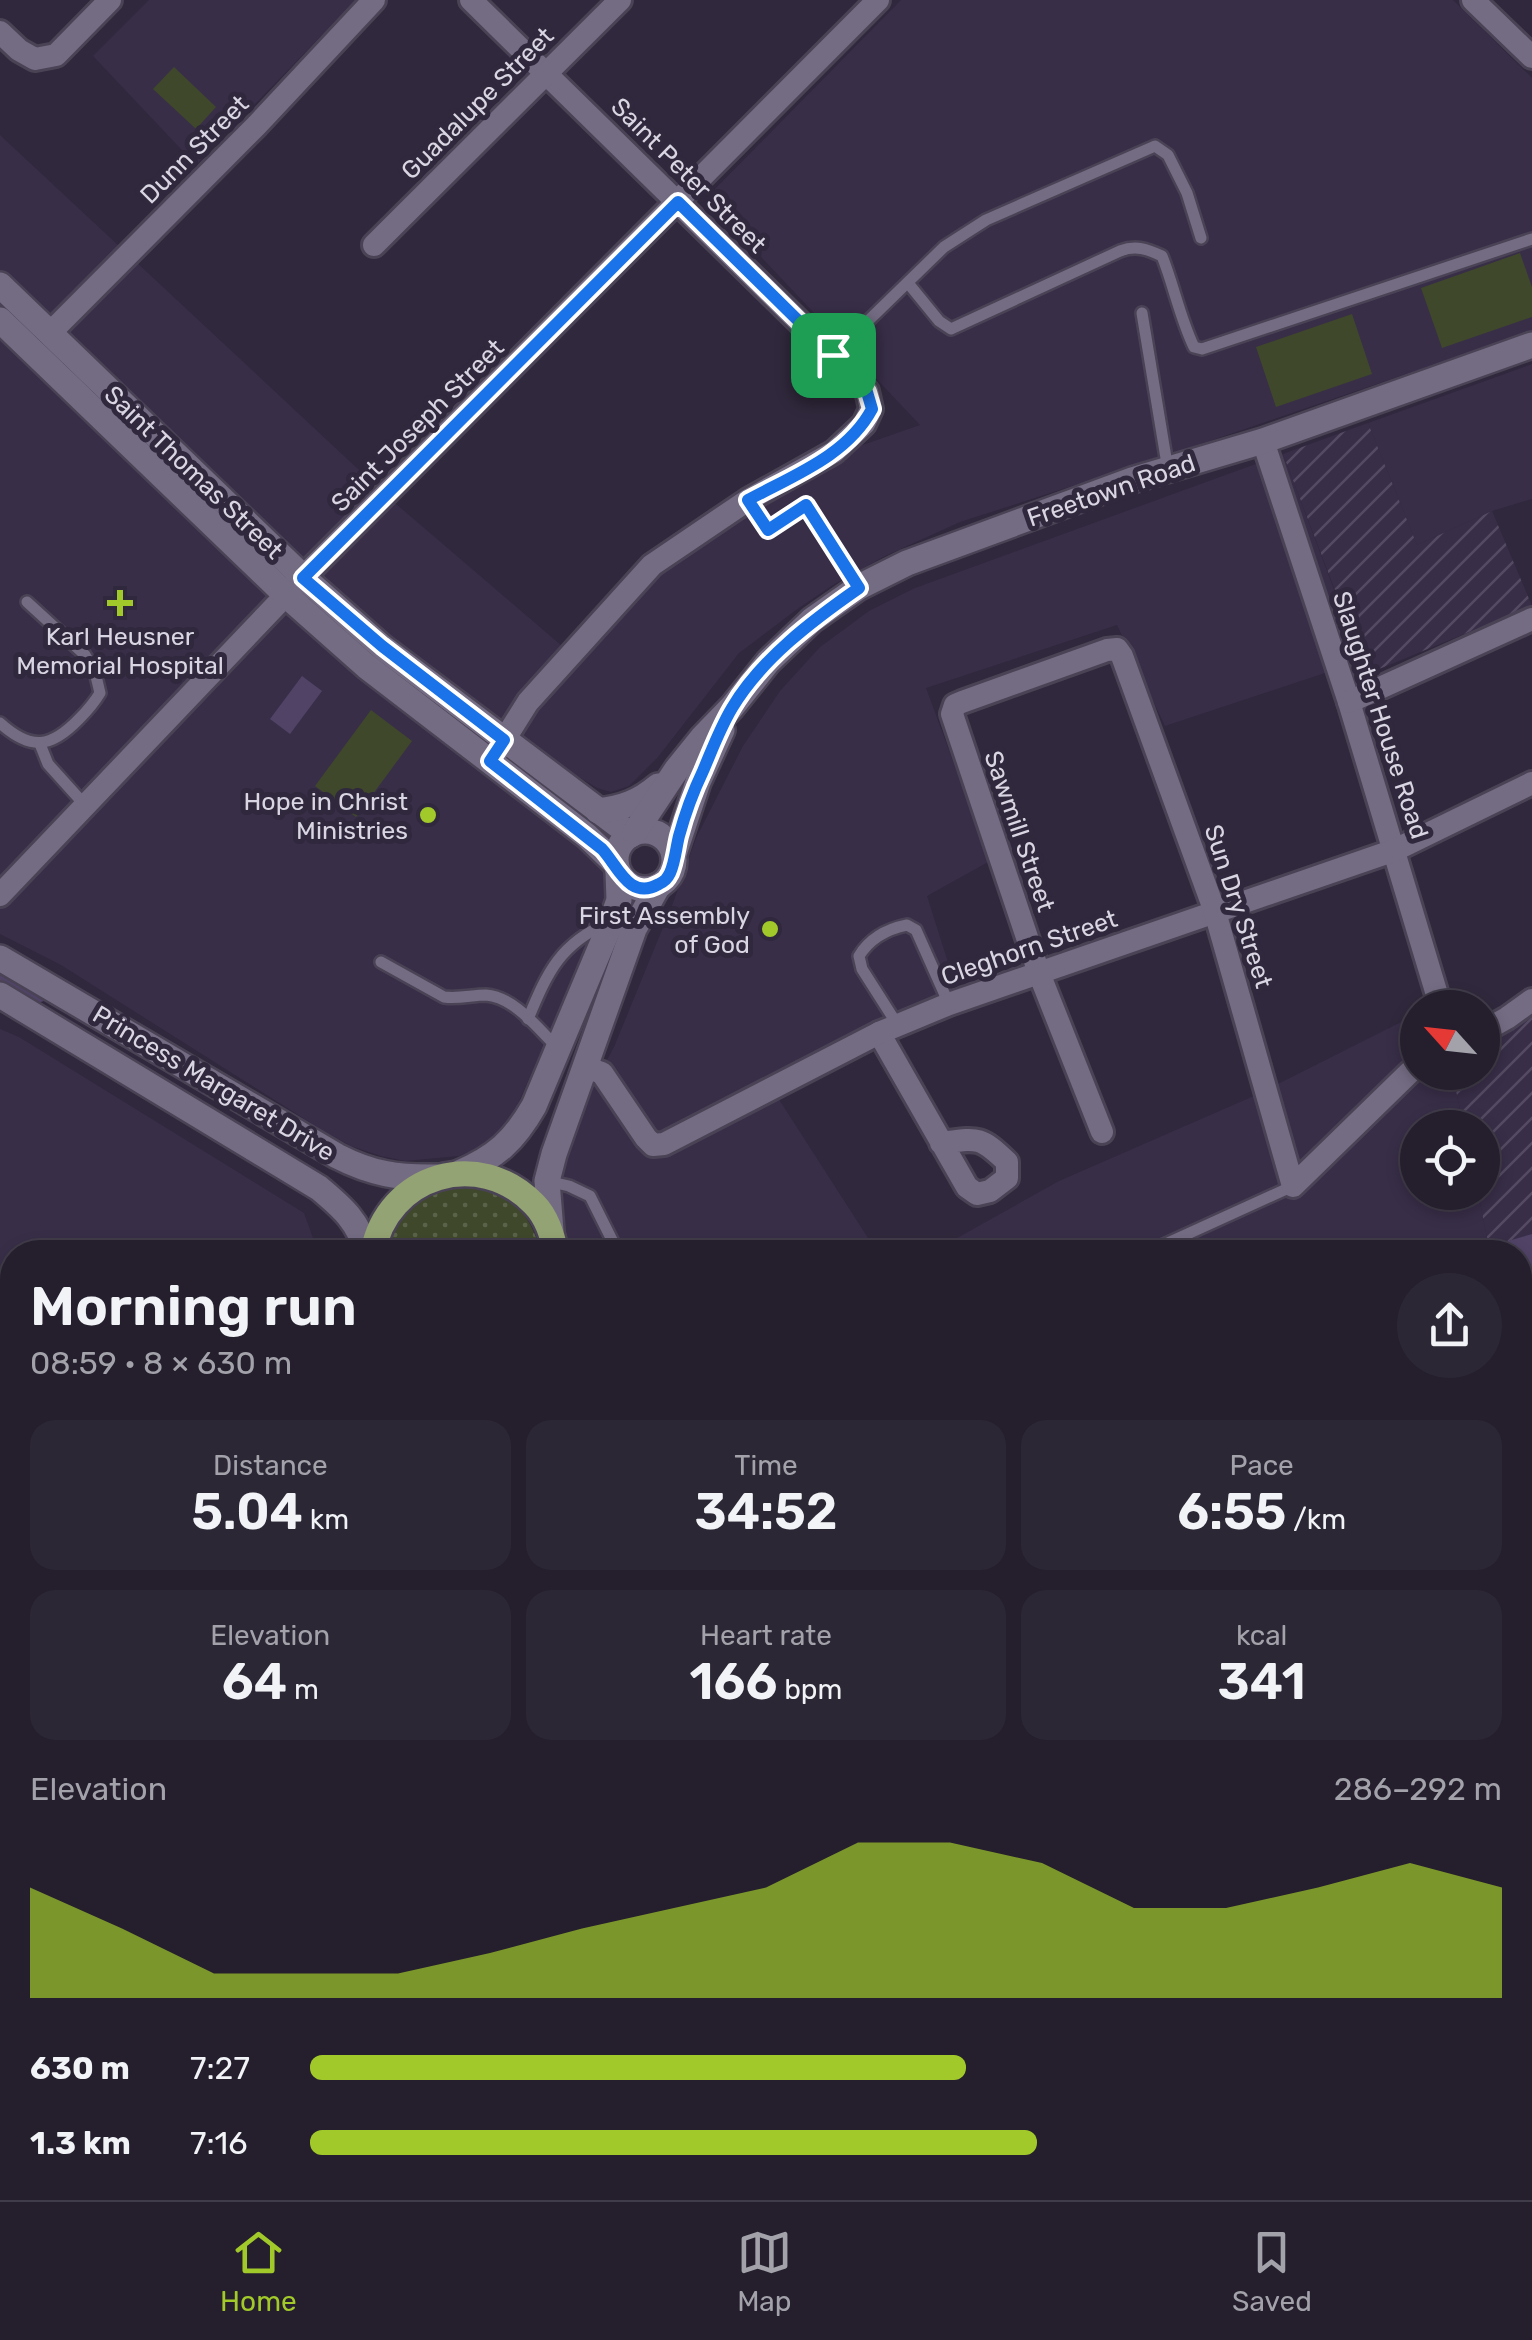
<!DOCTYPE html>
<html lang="en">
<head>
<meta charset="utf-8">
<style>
  body { margin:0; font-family:Rubik,sans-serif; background:#2c2735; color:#f1f3f6; height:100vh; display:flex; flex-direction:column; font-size:38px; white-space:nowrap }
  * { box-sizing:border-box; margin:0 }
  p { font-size:32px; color:#a3a2aa }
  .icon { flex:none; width:55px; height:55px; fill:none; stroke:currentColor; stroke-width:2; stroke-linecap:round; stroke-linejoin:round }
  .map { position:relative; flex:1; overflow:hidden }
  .drawer { position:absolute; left:0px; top:1240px; width:1532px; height:960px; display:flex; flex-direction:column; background:#241e2d; border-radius:40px 40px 0 0; box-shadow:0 5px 15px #0003,0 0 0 2px #413c49 }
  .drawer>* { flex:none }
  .needle { width:65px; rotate:297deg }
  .fabs { position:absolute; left:1400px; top:990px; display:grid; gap:20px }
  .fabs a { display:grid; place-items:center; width:100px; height:100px; border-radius:50%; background:#241e2d; box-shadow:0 5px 15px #0003,0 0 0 2px #413c49; font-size:50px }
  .pin { position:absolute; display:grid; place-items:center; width:85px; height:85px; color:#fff; margin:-42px; border-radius:20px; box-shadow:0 5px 15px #0006 }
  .round { display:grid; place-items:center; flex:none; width:105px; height:105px; border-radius:52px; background:#2c2735 }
  .head { display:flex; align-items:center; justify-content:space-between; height:170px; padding:0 30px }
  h1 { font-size:55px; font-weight:600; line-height:75px }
  .figures { display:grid; grid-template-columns:repeat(3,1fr); gap:15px; height:170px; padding:10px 30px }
  .figures div { display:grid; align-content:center; border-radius:25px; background:#2c2735; text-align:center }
  .figures b { font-size:50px; font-weight:600 }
  .figures small { font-size:28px; font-weight:400 }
  .figures p { font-size:28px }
  .chart { height:280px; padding:20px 30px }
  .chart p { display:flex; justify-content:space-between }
  .chart svg { width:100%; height:180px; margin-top:10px; fill:#a1c92a; opacity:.7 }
  ul { padding:0 30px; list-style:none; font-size:32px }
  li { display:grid; grid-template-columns:160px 120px 1fr; align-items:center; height:75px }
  li i { height:25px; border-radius:12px; background:#a1c92a }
  .dock { display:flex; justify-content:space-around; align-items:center; height:140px; border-top:2px solid #413c49; background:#241e2d; font-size:28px; color:#a3a2aa }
  .dock a { display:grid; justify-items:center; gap:5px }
  .dock .selected { color:#a1c92a }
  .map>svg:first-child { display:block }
  .built { fill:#382e48 }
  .industrial { fill:url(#industrial-furrows) }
  .grass { fill:url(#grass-dots) }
  .garden { fill:#3f482b }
  .water { fill:#504366 }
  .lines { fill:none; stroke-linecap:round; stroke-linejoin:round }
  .canal { stroke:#504366; stroke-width:22 }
  .service-casing { stroke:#4a4355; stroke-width:16 }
  .minor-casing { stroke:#4a4355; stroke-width:28 }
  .tertiary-casing { stroke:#4a4355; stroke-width:30 }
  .secondary-casing { stroke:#4a4355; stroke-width:30 }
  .primary-casing { stroke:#4a4355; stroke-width:30 }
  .service { stroke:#746c83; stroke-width:11 }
  .minor { stroke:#746c83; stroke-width:22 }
  .tertiary { stroke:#746c83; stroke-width:25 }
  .secondary { stroke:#746c83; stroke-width:25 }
  .primary { stroke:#94a373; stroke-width:25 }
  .route-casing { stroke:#fff; stroke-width:20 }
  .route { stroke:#1a73e8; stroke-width:12 }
  .poi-dot { fill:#a1c92a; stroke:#30283c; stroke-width:4 }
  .labels { text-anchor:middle; stroke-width:10; stroke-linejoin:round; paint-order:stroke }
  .street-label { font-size:25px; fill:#d9d5e2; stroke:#30283c }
  .poi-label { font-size:25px; fill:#d9d5e2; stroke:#30283c; text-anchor:end }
</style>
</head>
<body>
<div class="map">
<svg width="1532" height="2200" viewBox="0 0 1532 2200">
  <defs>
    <pattern id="industrial-furrows" width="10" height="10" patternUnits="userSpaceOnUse" patternTransform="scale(2.5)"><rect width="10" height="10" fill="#382e48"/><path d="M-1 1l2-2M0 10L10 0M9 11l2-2" fill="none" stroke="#544b62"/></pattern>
    <pattern id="grass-dots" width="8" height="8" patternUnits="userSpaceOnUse" patternTransform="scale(2.5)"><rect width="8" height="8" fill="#3f482b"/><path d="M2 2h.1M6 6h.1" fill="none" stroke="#5a6249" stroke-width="1.8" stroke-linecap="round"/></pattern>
  </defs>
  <rect width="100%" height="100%" fill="#30283c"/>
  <!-- built -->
  <g class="built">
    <polygon points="149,0 356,0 196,165 93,56"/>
    <polygon points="901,0 1453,0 1532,78 1532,331 1172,454 960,522 883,557 833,585 796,610 739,653 658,757 629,786 611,792 597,788 553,761 526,808 581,845 596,859 605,874 607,892 605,908 513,1115 497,1136 482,1147 459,1156 405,1161 381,1156 351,1146 322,1130 61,965 0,934 0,135 388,497 569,652 694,534 811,463 920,425 712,205 710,194"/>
    <polygon points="1532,364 1532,499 1492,511 1417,545 1368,423"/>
    <polygon points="1283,454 1361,661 1165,726 1117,625 926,688 990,861 927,896 959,997 771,1087 877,1252 569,1252 563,1238 557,1180 580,1110 614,1047 673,903 696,838 743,746 780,691 820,647 869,611 915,588"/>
    <polygon points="1417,1014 1418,1072 1452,1073 1464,1127 1418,1128 1418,1192 1478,1193 1489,1247 1469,1252 932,1252 1059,1181 1256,1095"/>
    <polygon points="0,1029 19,1037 304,1213 318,1252 12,1252 12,1533 0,1526"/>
    <polygon points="12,1812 12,1968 0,1978 0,1824"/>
    <polygon points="12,2038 12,2188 60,2188 46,2200 0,2200 0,2048"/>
    <polygon points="655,2188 1008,2188 1015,2200 673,2200"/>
  </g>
  <!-- industrial -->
  <g class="industrial">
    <polygon points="1368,423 1417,545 1492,511 1532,606 1367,674 1283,454"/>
    <polygon points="1532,1011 1532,1234 1489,1247 1478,1193 1482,1192 1482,1128 1464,1127 1452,1073 1482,1072 1483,1047"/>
  </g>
  <!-- grass -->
  <g class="grass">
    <path d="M466,1186C511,1196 528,1208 541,1252H384C395,1207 422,1191 466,1186Z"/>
    <polygon points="0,1526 12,1533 12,1812 0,1824"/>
  </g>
  <!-- garden -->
  <g class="garden">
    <polygon points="174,67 216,107 196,129 153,89"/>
    <polygon points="1520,253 1532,287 1532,317 1442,348 1421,288"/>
    <polygon points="1352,314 1372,374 1276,407 1256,347"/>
    <polygon points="371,710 412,741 356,817 315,786"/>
  </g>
  <!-- water -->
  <g class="water">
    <polygon points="302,676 322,691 290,734 270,719"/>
    <polygon points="1532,1234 1532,1444 1527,1442 1520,1449 1520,1252 1469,1252"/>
    <polygon points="60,2188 378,2188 363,2200 46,2200"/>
  </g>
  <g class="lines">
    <!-- canal -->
    <polyline class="canal" points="0,977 29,985 39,991"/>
    <defs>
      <g id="service">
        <path d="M908,283L939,321L951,329L1120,251C1136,245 1147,249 1162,256C1174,286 1180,318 1194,347L1202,349L1532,239"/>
        <polyline points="1142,313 1168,470"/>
        <polyline points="833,355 944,247 986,220 1155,146 1168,155 1187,193 1201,238"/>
        <polyline points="748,500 768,530 805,505 859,587"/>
        <path d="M0,723C31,751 51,748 79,719C87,711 94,703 100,693L95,672L85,655L27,602"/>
        <polyline points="40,744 48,764 84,804"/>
        <path d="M381,962L444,997C459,999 472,995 486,995C515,997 539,1030 559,1049"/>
        <path d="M528,1019C548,971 560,944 609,922"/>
        <path d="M897,1024L862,969L859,956C870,938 887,929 907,925L916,930L949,1004"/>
        <polyline points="547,1181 569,1186 590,1196 618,1252"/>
        <polyline points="1148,1252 1293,1186"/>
        <polyline points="0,1917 4,1908 12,1898"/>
        <polyline points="0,1931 5,1942 12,1949"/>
      </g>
      <g id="minor">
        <polyline points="471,0 833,355 867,391 871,409 864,424 834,452 748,500 652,565 528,702 496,753"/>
        <polyline points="1473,0 1532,57"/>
        <polyline points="0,32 19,50 35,59 56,55 110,0"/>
        <polyline points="374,245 620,0"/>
        <polyline points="50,333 257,125 374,0"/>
        <polyline points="1263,441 1349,702 1441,1008"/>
        <polyline points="1349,702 1532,619"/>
        <polyline points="0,895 303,577 878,0"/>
        <polyline points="1482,1032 1507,1018 1532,1000"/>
        <path d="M879,1033L967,1187L977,1194L990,1191L1007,1178V1162C980,1136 978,1138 941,1143"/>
        <polyline points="585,1067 602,1073 646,1138 653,1145 664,1144 879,1033 949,1004 1395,850 1532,783"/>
        <polyline points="1102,1132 1039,973 952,714 955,705 962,702 1107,650 1117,649 1122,656 1215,912 1293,1186 1410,1072 1418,1067"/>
        <polyline points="1520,1568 1532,1574"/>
        <polyline points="1520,1796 1532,1802"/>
        <polyline points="1520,1930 1532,1937"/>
        <polyline points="1520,2056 1532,2063"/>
        <polyline points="1520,2104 1532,2090"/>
        <polyline points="647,2200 663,2188"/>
        <polyline points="1437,2200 1448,2188"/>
      </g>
      <g id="tertiary">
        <polyline points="0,285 303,577 382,647 631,835"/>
        <polyline points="0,320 287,596 366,666 587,836 616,864"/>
      </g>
      <g id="secondary">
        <path d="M598,811C623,808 639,802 658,786"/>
        <circle cx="645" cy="860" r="29"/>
        <polyline points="635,832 677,769 702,738 732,707 768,662 812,620 859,587 907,563 1132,480 1263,441 1532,345"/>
        <polyline points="674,854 698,782 722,730"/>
        <path d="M0,958L337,1156C372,1174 398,1178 438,1177"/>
        <path d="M0,995L319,1188C343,1208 358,1221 367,1252"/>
        <path d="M459,1173C496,1157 514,1141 534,1106L612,920L619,900L618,872"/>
        <polyline points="551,1231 547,1181 554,1154 634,929 658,886"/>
      </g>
      <g id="primary">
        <path d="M373,1252C387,1175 479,1147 534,1204C547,1217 552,1235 556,1252"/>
        <polyline points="0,1998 12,1988"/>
        <polyline points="0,2029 12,2020"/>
        <polyline points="996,2188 1003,2200"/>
        <polyline points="1031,2188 1039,2200"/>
      </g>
    </defs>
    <!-- service casing -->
    <use href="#service" class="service-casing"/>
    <!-- minor casing -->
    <use href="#minor" class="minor-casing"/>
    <!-- tertiary casing -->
    <use href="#tertiary" class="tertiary-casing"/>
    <!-- secondary casing -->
    <use href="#secondary" class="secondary-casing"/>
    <!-- primary casing -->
    <use href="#primary" class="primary-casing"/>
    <!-- service -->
    <use href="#service" class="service"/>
    <!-- minor -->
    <use href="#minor" class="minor"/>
    <!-- tertiary -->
    <use href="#tertiary" class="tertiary"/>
    <!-- secondary -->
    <use href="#secondary" class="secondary"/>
    <!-- primary -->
    <use href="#primary" class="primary"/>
  </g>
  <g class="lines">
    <defs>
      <path id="route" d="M678,202L833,355L867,392L872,409C847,456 792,476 748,500L768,530L806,505L859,588C813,620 761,659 732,708C720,728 712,750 703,771C693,792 685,814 679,836C676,848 675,862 670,873C667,879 665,881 659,884C629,901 618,866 602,849L490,761L504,740L382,646L303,578Z"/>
    </defs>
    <!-- route casing -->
    <use href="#route" class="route-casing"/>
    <!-- route -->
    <use href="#route" class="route"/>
  </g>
  <!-- markers -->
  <g class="poi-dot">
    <path d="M115 588h10v10h10v10h-10v10h-10v-10h-10v-10h10z"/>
    <circle cx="428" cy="815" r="10"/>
    <circle cx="770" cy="929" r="10"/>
  </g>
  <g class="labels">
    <!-- street labels -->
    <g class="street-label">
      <text transform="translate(477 103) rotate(-45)" y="9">Guadalupe Street</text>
      <text transform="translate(194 149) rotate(-45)" y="9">Dunn Street</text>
      <text transform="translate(689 175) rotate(45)" y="9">Saint Peter Street</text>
      <text transform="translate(417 425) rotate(-45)" y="9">Saint Joseph Street</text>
      <text transform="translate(194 472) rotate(44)" y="9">Saint Thomas Street</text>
      <text transform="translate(1111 490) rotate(-19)" y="9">Freetown Road</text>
      <text transform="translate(1381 715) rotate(72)" y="9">Slaughter House Road</text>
      <text transform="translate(1020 831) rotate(71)" y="9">Sawmill Street</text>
      <text transform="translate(1239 906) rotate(72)" y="9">Sun Dry Street</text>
      <text transform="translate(1029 947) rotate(-19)" y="9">Cleghorn Street</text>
      <text transform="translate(214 1083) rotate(31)" y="9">Princess Margaret Drive</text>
    </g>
    <!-- poi labels -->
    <g class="poi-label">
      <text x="120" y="645" text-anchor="middle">Karl Heusner<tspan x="120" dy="29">Memorial Hospital</tspan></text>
      <text x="408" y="810">Hope in Christ<tspan x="408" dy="29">Ministries</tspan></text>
      <text x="750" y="924">First Assembly<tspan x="750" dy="29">of God</tspan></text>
    </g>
  </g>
</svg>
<div class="fabs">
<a><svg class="needle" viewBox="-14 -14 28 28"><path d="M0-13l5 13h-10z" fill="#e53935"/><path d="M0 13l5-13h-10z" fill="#a3a2aa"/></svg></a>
<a><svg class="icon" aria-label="locate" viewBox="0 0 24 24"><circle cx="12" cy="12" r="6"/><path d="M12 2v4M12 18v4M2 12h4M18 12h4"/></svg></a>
</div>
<div class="pin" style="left:833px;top:355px;background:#1e9e55"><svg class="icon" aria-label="arrive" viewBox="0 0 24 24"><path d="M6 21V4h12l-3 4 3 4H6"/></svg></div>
<section class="drawer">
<div class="head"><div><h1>Morning run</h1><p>08:59 · 8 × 630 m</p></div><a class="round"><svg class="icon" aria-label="share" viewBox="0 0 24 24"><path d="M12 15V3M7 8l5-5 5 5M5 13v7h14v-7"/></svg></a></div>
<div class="figures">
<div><p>Distance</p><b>5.04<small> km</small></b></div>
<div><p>Time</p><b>34:52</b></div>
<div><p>Pace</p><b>6:55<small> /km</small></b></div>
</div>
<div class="figures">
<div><p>Elevation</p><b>64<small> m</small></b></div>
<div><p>Heart rate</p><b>166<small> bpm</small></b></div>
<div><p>kcal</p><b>341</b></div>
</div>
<div class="chart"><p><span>Elevation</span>286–292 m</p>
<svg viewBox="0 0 160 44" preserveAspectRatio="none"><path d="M0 44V17L10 27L20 38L30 38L40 38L50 33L60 27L70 22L80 17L90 6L100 6L110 11L120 22L130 22L140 17L150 11L160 17V44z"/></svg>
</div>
<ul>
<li><b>630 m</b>7:27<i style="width:55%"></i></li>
<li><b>1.3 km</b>7:16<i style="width:61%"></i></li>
</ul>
</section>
</div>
<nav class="dock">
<a class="selected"><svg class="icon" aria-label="home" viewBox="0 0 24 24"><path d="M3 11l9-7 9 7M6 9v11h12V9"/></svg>Home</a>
<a><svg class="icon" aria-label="map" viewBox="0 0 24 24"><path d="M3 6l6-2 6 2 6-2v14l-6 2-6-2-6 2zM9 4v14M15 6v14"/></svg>Map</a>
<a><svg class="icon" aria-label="saved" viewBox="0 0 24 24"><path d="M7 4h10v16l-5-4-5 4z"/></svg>Saved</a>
</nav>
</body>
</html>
